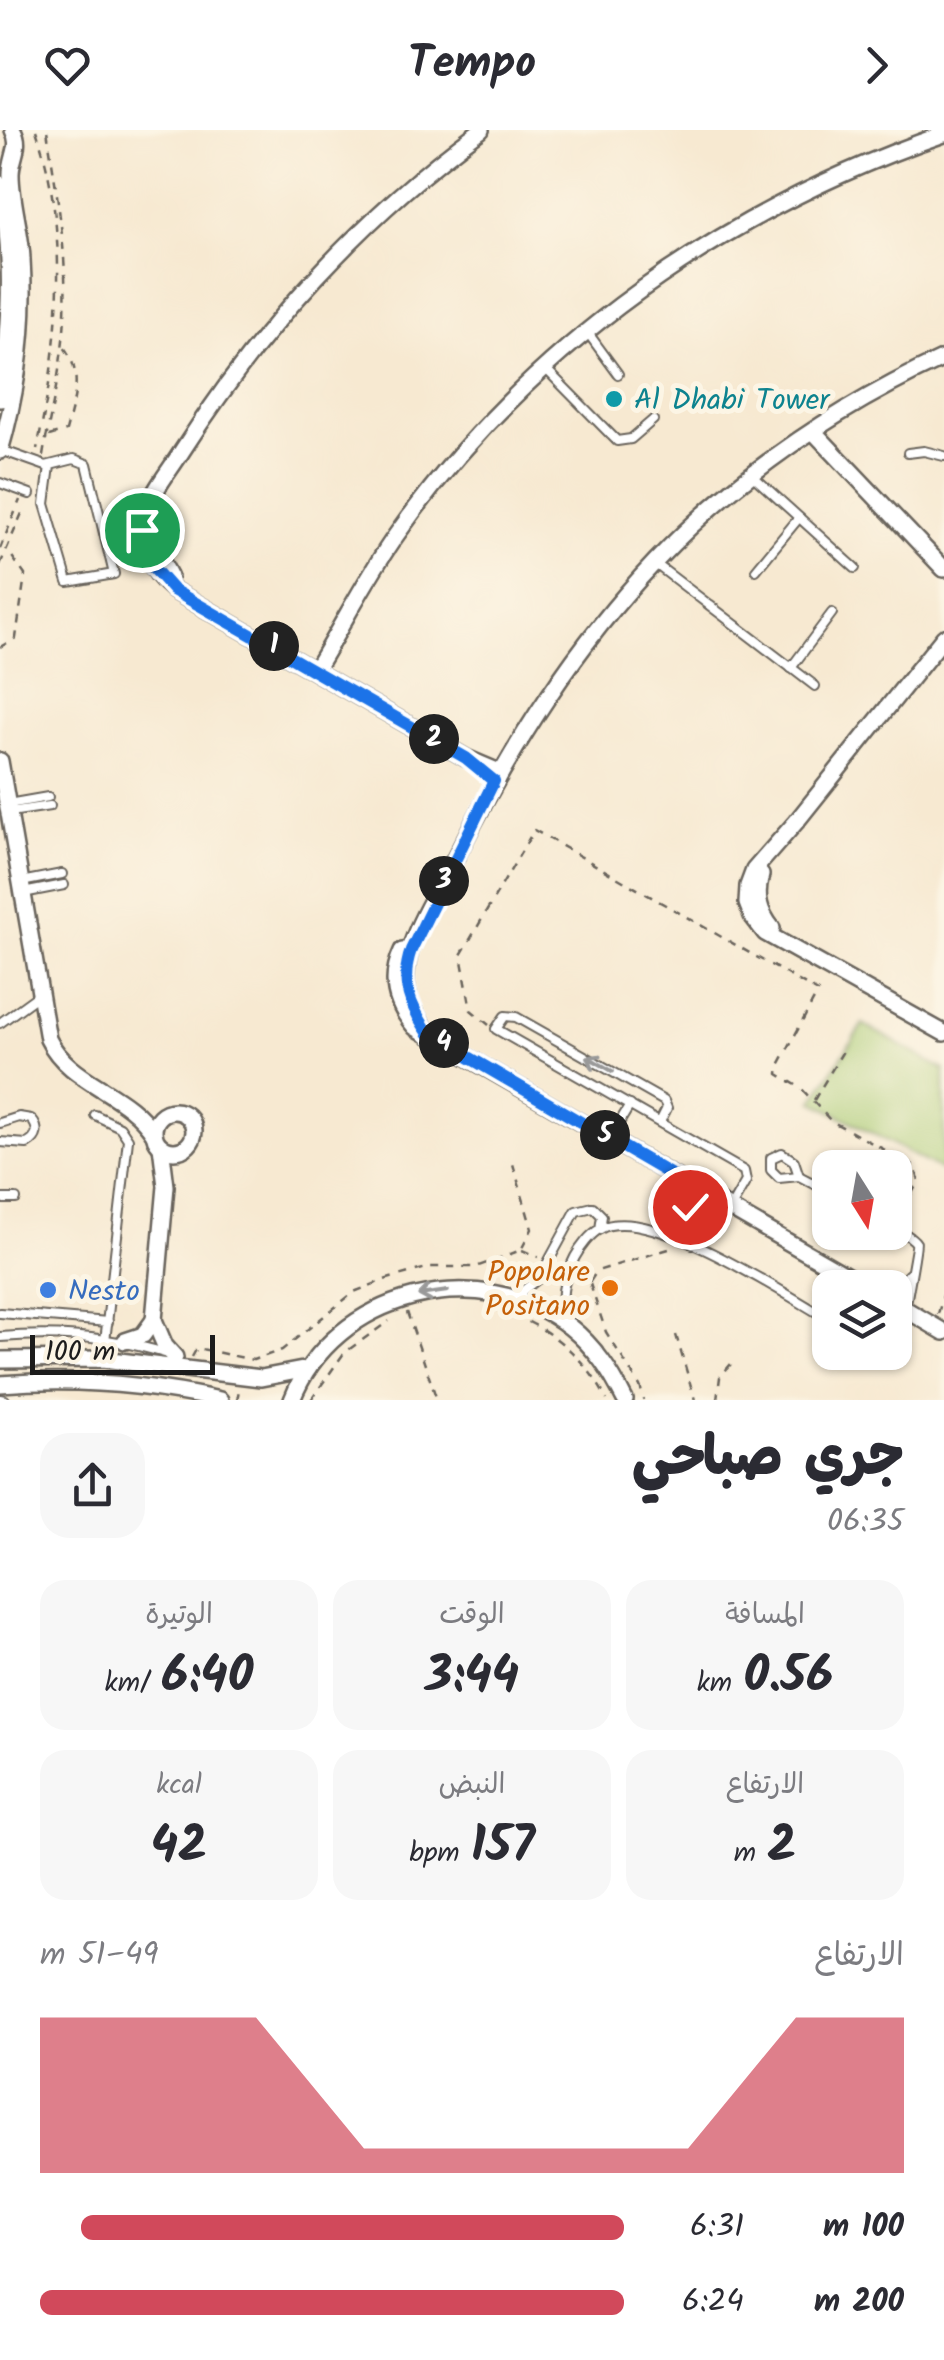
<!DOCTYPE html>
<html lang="ar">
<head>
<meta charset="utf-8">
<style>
  body { margin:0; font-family:Kalam,"Playpen Sans Arabic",sans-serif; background:#f7f7f7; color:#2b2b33; direction:rtl; height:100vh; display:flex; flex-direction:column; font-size:38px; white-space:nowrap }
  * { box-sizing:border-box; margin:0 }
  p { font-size:32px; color:#7c7c81 }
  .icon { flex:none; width:55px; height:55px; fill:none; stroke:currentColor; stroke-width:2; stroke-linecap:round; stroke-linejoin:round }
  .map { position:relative; height:1270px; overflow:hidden; direction:ltr }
  .sheet { display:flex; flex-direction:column; background:#fff; flex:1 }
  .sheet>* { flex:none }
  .needle { width:65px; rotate:169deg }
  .buttons { position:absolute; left:812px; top:1020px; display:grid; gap:20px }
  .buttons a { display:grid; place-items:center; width:100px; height:100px; border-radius:20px; background:#fff; box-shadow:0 2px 8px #0004; font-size:50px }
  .scale { position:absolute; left:30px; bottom:25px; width:185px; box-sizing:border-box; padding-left:10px; border:5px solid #1c1c1c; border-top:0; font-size:28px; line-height:35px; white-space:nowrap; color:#1c1c1c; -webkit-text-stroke:8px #fcf5e5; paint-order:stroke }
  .pin { position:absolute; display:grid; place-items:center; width:85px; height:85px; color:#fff; margin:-42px; border:5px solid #fff; border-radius:50%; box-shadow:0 2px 10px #0007 }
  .km { position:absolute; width:50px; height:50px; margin:-25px; border-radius:50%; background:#222; color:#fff; font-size:28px; line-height:50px; text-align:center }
  .round { display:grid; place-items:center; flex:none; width:105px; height:105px; border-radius:30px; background:#f7f7f7 }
  .headline { display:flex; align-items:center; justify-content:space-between; height:170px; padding:0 40px }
  h1 { font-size:55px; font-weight:800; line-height:75px }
  .stats { display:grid; grid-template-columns:repeat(3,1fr); gap:15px; height:170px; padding:10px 40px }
  .stats div { display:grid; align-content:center; border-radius:25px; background:#f7f7f7; text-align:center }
  .stats b { font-size:50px; font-weight:800 }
  .stats small { font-size:28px; font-weight:400 }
  .stats p { font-size:28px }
  .chart { height:280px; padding:20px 40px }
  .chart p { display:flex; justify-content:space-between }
  .chart svg { width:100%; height:180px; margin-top:10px; fill:#d1495b; opacity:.7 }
  ul { padding:0 40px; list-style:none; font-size:32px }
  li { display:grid; grid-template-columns:160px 120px 1fr; align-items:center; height:75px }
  li i { height:25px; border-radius:12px; background:#d1495b }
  header { display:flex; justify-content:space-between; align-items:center; height:130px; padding:0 40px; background:#fff; font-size:45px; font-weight:800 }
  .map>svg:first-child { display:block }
  .green { fill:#aacb74; stroke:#637448; stroke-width:2.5 }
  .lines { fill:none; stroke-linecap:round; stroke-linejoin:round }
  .lane-casing { stroke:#69645b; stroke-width:12 }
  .street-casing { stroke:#69645b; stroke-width:20 }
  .path { stroke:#69645b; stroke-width:2.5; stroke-dasharray:8 8; stroke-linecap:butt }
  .lane { stroke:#fff; stroke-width:8 }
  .street { stroke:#fff; stroke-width:15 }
  .oneway { stroke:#999 }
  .route-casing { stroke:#fff; stroke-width:20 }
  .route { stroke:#1a73e8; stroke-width:12 }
  .culture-dot { fill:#0f9aa8; stroke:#fcf5e5; stroke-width:4 }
  .food-dot { fill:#e8710a; stroke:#fcf5e5; stroke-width:4 }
  .shop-dot { fill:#3f7fe0; stroke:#fcf5e5; stroke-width:4 }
  .labels { text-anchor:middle; stroke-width:10; stroke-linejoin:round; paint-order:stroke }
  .culture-label { font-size:30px; fill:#0d838f; stroke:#fcf5e5; text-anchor:start }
  .food-label { font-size:30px; fill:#c56008; stroke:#fcf5e5; text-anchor:end }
  .shop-label { font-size:30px; fill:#366cbe; stroke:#fcf5e5; text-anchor:start }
</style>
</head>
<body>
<header><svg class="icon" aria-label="forward" viewBox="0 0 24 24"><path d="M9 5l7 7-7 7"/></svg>Tempo<svg class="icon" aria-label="heart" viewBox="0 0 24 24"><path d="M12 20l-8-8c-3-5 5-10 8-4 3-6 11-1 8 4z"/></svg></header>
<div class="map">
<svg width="944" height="1270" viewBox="0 0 944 1270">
  <rect width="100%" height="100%" fill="#fcf5e5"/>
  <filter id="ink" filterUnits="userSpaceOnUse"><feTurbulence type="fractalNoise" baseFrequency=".01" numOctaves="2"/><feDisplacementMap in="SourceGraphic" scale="20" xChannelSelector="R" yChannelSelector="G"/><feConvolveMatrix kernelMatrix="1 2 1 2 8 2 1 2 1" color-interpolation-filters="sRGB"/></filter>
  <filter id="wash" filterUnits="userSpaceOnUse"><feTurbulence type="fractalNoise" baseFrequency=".0048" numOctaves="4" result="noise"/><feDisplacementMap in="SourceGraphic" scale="40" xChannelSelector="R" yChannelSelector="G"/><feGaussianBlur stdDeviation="2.25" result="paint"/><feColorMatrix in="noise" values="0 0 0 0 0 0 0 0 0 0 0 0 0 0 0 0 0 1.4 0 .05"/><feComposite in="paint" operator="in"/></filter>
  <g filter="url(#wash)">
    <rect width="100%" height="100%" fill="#f7e9d1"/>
    <!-- green -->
    <polygon class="green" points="863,894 944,940 944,1042 813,971"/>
  </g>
  <g filter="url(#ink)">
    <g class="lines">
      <defs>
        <g id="lane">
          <polyline points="588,203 618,244"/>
          <polyline points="544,237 617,311 631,309 653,290"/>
          <polyline points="1,320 46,336 74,329 87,334 114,444 68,452 45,374 50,336"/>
          <polyline points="908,323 924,321 944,326"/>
          <polyline points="752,345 855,438"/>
          <polyline points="0,353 30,364"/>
          <polyline points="653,432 815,556"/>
          <polyline points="756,440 798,389"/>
          <polyline points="791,538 832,483"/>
          <polyline points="8,674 48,667"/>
          <polyline points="10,682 50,676"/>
          <polyline points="21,752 62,744"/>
          <polyline points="23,763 64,755"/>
          <polyline points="0,893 40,864"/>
          <polyline points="95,985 120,997 128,1009 103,1229"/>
          <polyline points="660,992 667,978 664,971 516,887 505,886 496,899 744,1041 746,1051 731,1077"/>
          <path d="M0,993L19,987L31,989C40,999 38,1008 27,1014L0,1012"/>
          <polyline points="610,1008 630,975"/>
          <polygon points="782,1023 794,1031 799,1046 779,1048 771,1040 771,1028"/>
          <polyline points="799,1046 830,1062"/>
          <polyline points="0,1069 16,1069"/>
          <path d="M895,1098C901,1102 912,1106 916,1113C917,1116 906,1171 905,1180"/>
          <polyline points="895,1158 909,1144"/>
          <polyline points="514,1168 540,1147 576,1081 593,1077 602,1086 600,1099"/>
          <polyline points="0,1183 108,1192"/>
          <path d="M568,1192C558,1167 563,1151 575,1127C580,1118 590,1104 600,1099C647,1072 786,1165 830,1190"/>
          <path d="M0,1207C57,1202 114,1207 168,1224"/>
          <polyline points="887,1222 889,1224"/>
          <polyline points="0,1269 5,1270"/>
        </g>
        <g id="street">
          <path d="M481,0C363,86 260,199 182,321C169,342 150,363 145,387C138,416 151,442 173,460L466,628L499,642"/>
          <path d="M0,54C15,127 10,195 0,269"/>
          <polyline points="813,301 944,439"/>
          <path d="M0,321C18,259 26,193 22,129C21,101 11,72 11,44C11,27 22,16 13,0"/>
          <polyline points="152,389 156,420 170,447"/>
          <polyline points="944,507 796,692 754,740 748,756 747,773 752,786 765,803 944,903"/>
          <path d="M315,540C343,495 366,447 397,404C531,215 726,79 944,4"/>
          <path d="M0,631L48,909C70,954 127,961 154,1004"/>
          <path d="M761,745C755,766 759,782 772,798"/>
          <path d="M402,821C389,849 395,874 415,897L868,1158"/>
          <path d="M429,904C422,894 414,883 410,872C392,824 436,766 457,725C572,497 708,337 944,228"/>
          <circle cx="174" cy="1001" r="20"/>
          <polyline points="161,1016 166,1056 154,1190 165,1216 175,1227"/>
          <polyline points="895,1173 944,1202"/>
          <polyline points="125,1211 143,1205 154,1190"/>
          <polyline points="0,1230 103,1229 261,1248 308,1239"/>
          <path d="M0,1254C73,1248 148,1254 220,1270"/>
          <path d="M292,1270C334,1162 480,1127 570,1197C595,1217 611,1242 625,1270"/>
        </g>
      </defs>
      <!-- lane casing -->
      <use href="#lane" class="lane-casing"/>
      <!-- street casing -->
      <use href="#street" class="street-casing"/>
      <!-- path -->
      <g class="path">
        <path d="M36,0C71,104 59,215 37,319"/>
        <path d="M49,306L66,301C74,269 84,245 64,217"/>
        <path d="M43,326C49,290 58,254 62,218C72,146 58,71 47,0"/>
        <polyline points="0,419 20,370"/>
        <polyline points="0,435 25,376"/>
        <polyline points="0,517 16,508 25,445 8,421"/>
        <polyline points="489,895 471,880 461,825 534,700 818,862 779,935 778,944 801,958 831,991 915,1036 919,1051 896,1090"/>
        <polyline points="814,970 843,921"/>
        <polyline points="686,1068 690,1077 688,1099"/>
        <polyline points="522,1120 538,1127"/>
        <polyline points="577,1145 589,1153 597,1141 672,1118"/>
        <polyline points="590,1154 606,1202 640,1256 644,1270"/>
        <polyline points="490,1178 506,1183"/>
        <polyline points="407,1182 437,1270"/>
        <polyline points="938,1184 944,1162"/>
        <path d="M514,1185C556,1203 586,1229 607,1270"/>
        <polyline points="676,1205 695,1270"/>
        <polyline points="192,1227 197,1218 253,1230 282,1220 354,1162 384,1150 430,1137 476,1137 521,1120 532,1099 511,1027"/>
        <polyline points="237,1270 239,1260"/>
        <polyline points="311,1270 344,1223 389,1191"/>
        <polyline points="717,1270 720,1247 731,1234"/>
      </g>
      <!-- lane -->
      <use href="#lane" class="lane"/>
      <!-- street -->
      <use href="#street" class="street"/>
    </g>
    <!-- one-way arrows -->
    <defs><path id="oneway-shaft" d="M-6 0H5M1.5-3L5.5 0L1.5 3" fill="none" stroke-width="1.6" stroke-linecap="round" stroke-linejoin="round" transform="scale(2.5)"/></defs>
    <g class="oneway">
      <use href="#oneway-shaft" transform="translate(600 934) rotate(-150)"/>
      <use href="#oneway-shaft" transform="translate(433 1163) rotate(172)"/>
    </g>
  </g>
  <g class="lines" filter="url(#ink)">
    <defs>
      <path id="route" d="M142,400L150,434L173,460L466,628L494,651L411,820C399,853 411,877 429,904L680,1050L677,1057L690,1077"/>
    </defs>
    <!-- route casing -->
    <use href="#route" class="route-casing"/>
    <!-- route -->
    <use href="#route" class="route"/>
  </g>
  <!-- markers -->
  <circle class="culture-dot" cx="614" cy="269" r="10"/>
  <circle class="food-dot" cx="610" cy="1158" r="10"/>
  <circle class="shop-dot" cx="48" cy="1160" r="10"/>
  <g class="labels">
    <!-- culture labels -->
    <g class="culture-label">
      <text x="634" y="279">Al Dhabi Tower</text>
    </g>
    <!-- food labels -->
    <g class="food-label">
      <text x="590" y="1151">Popolare<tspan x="590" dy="34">Positano</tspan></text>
    </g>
    <!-- shop labels -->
    <g class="shop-label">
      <text x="68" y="1170">Nesto</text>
    </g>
  </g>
</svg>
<div class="buttons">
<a><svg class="needle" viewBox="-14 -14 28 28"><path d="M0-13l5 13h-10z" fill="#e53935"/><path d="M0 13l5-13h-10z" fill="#7c7c81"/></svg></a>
<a><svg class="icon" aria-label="layers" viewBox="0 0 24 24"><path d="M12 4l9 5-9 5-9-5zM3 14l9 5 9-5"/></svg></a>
</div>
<div class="scale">100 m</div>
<div class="pin" style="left:142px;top:400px;background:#1e9e55"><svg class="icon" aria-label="arrive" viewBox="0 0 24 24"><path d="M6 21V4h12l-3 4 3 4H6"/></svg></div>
<div class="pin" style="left:690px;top:1077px;background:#d93025"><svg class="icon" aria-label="check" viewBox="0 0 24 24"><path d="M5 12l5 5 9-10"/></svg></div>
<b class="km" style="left:274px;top:516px">1</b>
<b class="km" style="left:434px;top:609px">2</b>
<b class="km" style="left:444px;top:751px">3</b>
<b class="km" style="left:444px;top:913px">4</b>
<b class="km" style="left:605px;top:1005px">5</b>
</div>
<section class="sheet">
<div class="headline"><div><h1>جري صباحي</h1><p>06:35</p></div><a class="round"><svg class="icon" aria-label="share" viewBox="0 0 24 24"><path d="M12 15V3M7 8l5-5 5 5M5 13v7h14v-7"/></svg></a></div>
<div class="stats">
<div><p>المسافة</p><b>0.56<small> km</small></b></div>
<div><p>الوقت</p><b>3:44</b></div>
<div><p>الوتيرة</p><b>6:40<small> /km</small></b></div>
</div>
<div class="stats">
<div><p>الارتفاع</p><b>2<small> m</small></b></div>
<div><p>النبض</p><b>157<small> bpm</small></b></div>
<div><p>kcal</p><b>42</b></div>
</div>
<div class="chart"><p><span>الارتفاع</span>49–51 m</p>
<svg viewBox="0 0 160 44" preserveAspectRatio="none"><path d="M0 44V6L10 6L20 6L30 6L40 6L50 22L60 38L70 38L80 38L90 38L100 38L110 38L120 38L130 22L140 6L150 6L160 6V44z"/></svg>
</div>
<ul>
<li><b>100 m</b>6:31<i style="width:93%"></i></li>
<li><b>200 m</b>6:24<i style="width:100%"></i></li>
</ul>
</section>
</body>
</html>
